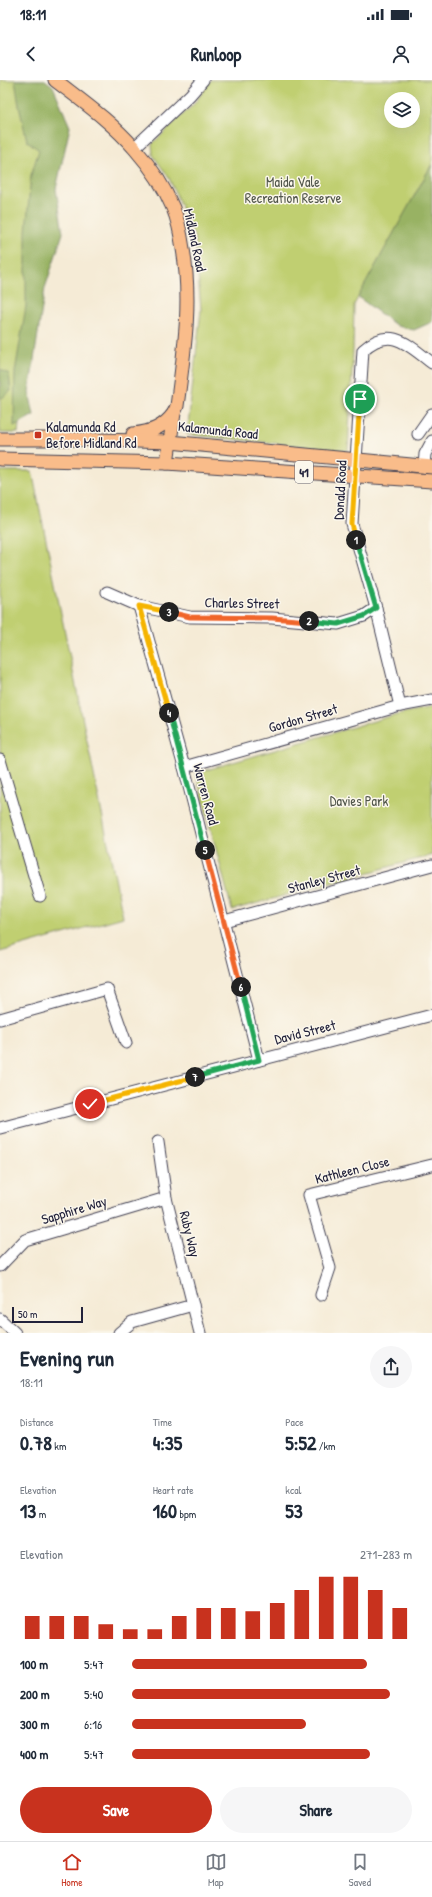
<!DOCTYPE html>
<html lang="en">
<head>
<meta charset="utf-8">
<style>
  body { margin:0; font-family:"Patrick Hand",sans-serif; background:#f6f6f7; color:#1f2937; height:100vh; display:flex; flex-direction:column; font-size:15px; white-space:nowrap }
  * { box-sizing:border-box; margin:0 }
  p { font-size:13px; color:#747a83 }
  .icon { flex:none; width:22px; height:22px; fill:none; stroke:currentColor; stroke-width:2; stroke-linecap:round; stroke-linejoin:round }
  .map { position:relative; height:1253px; overflow:hidden }
  .panel { display:flex; flex-direction:column; background:#fff; flex:1 }
  .panel>* { flex:none }
  .controls { position:absolute; left:384px; top:12px; display:grid; gap:8px }
  .controls a { display:grid; place-items:center; width:36px; height:36px; border-radius:50%; background:#fff; box-shadow:0 4px 16px #0002; font-size:20px }
  .scale { position:absolute; left:12px; bottom:10px; width:71px; box-sizing:border-box; padding-left:4px; border:2px solid #22223b; border-top:0; font-size:11px; line-height:14px; white-space:nowrap; color:#22223b; -webkit-text-stroke:3px #fbf7ec; paint-order:stroke }
  .pin { position:absolute; display:grid; place-items:center; width:34px; height:34px; color:#fff; margin:-17px; border:2px solid #fff; border-radius:50%; box-shadow:0 1px 4px #0007 }
  .km { position:absolute; width:20px; height:20px; margin:-10px; border-radius:50%; background:#222; color:#fff; font-size:11px; line-height:20px; text-align:center }
  .round { display:grid; place-items:center; flex:none; width:42px; height:42px; border-radius:21px; background:#f6f6f7 }
  .summary { display:flex; align-items:center; justify-content:space-between; height:68px; padding:0 20px }
  h1 { font-size:22px; font-weight:700; line-height:30px }
  .metrics { display:grid; grid-template-columns:repeat(3,1fr); gap:6px; height:68px; padding:4px 20px }
  .metrics div { display:grid; align-content:center }
  .metrics b { font-size:20px; font-weight:700 }
  .metrics small { font-size:11px; font-weight:400 }
  .metrics p { font-size:11px }
  .chart { height:112px; padding:8px 20px }
  .chart p { display:flex; justify-content:space-between }
  .chart svg { width:100%; height:72px; margin-top:4px; stroke:#c8321e; stroke-width:6 }
  .action { display:flex; gap:8px; margin-top:auto; padding:8px 20px }
  .action a { flex:1; height:46px; border-radius:24px; background:#c8321e; color:#fff; font-size:16px; font-weight:700; line-height:46px; text-align:center }
  .action a+a { background:#f6f6f7; color:#1f2937 }
  ul { padding:0 20px; list-style:none; font-size:13px }
  li { display:grid; grid-template-columns:64px 48px 1fr; align-items:center; height:30px }
  li i { height:10px; border-radius:5px; background:#c8321e }
  .status { display:flex; justify-content:space-between; align-items:center; height:28px; padding:0 20px; background:#fff; direction:ltr }
  .status svg { height:11px; fill:currentColor }
  header { display:flex; justify-content:space-between; align-items:center; height:52px; padding:0 20px; background:#fff; font-size:18px; font-weight:700 }
  .tabs { display:flex; justify-content:space-around; align-items:center; height:56px; border-top:1px solid #e0e1e3; background:#fff; font-size:11px; color:#747a83 }
  .tabs a { display:grid; justify-items:center; gap:2px }
  .tabs .current { color:#c8321e }
  .map>svg:first-child { display:block }
  .green { fill:#c0cf71; stroke:#717856; fill-rule:evenodd }
  .forest { fill:#98b263; stroke:#5d6a4f }
  .lines { fill:none; stroke-linecap:round; stroke-linejoin:round }
  .minor-casing { stroke:#424052; stroke-width:13 }
  .major-casing { stroke:#424052; stroke-width:15 }
  .minor { stroke:#fff; stroke-width:11 }
  .major { stroke:#f9bc8a; stroke-width:13 }
  .split-1-casing { stroke:#fff; stroke-width:8 }
  .split-2-casing { stroke:#fff; stroke-width:8 }
  .split-3-casing { stroke:#fff; stroke-width:8 }
  .split-4-casing { stroke:#fff; stroke-width:8 }
  .split-5-casing { stroke:#fff; stroke-width:8 }
  .split-6-casing { stroke:#fff; stroke-width:8 }
  .split-7-casing { stroke:#fff; stroke-width:8 }
  .split-8-casing { stroke:#fff; stroke-width:8 }
  .split-1 { stroke:#f5b400; stroke-width:5 }
  .split-2 { stroke:#22a559; stroke-width:5 }
  .split-3 { stroke:#f0652b; stroke-width:5 }
  .split-4 { stroke:#f5b400; stroke-width:5 }
  .split-5 { stroke:#22a559; stroke-width:5 }
  .split-6 { stroke:#f0652b; stroke-width:5 }
  .split-7 { stroke:#22a559; stroke-width:5 }
  .split-8 { stroke:#f5b400; stroke-width:5 }
  .poi-dot { fill:#c8321e; stroke:#fbf7ec; stroke-width:1.5 }
  .labels { text-anchor:middle; stroke-width:3; stroke-linejoin:round; paint-order:stroke }
  .shield { fill:#fbf7ec; stroke:#636270; stroke-width:1 }
  .shield-label { font-size:13px; font-weight:bold; fill:#22223b }
  .park-label { font-size:14px; fill:#51564b; stroke:#fbf7ec }
  .street-label { font-size:14px; fill:#22223b; stroke:#fbf7ec }
  .poi-label { font-size:14px; fill:#22223b; stroke:#fbf7ec; text-anchor:start }
</style>
</head>
<body>
<div class="status"><b>18:11</b><svg viewBox="0 0 49 12"><path d="M0 12V9h3v3zM5 12V6h3v6zM10 12V3h3v9zM15 12V0h3v12zM26 1h20v11H26zM47 4h2v5h-2z"/></svg></div>
<header><svg class="icon" aria-label="back" viewBox="0 0 24 24"><path d="M15 5l-7 7 7 7"/></svg>Runloop<svg class="icon" aria-label="person" viewBox="0 0 24 24"><circle cx="12" cy="8" r="4"/><path d="M4 21q1-7 8-7t8 7"/></svg></header>
<div class="map">
<svg width="432" height="1253" viewBox="0 0 432 1253">
  <rect width="100%" height="100%" fill="#fbf7ec"/>
  <filter id="ink" filterUnits="userSpaceOnUse"><feTurbulence type="fractalNoise" baseFrequency=".025" numOctaves="2"/><feDisplacementMap in="SourceGraphic" scale="8" xChannelSelector="R" yChannelSelector="G"/><feConvolveMatrix kernelMatrix="1 2 1 2 8 2 1 2 1" color-interpolation-filters="sRGB"/></filter>
  <filter id="wash" filterUnits="userSpaceOnUse"><feTurbulence type="fractalNoise" baseFrequency=".012" numOctaves="4" result="noise"/><feDisplacementMap in="SourceGraphic" scale="16" xChannelSelector="R" yChannelSelector="G"/><feGaussianBlur stdDeviation="0.9" result="paint"/><feColorMatrix in="noise" values="0 0 0 0 0 0 0 0 0 0 0 0 0 0 0 0 0 1.4 0 .05"/><feComposite in="paint" operator="in"/></filter>
  <g filter="url(#wash)">
    <rect width="100%" height="100%" fill="#f5ebd6"/>
    <!-- green -->
    <g class="green">
      <polygon points="0,0 26,0 56,22 18,353 0,353"/>
      <path d="M211,0H432V84L354,225L353,272L348,371L187,354L201,230L195,159L169,98L153,75L152,64L194,24ZM391,19H413V41H391Z"/>
      <polygon points="0,391 32,391 123,837 0,872"/>
      <polygon points="432,627 432,775 232,830 196,693 398,634"/>
    </g>
    <!-- forest -->
    <g class="forest">
      <polygon points="15,0 45,0 53,6 70,47 56,109 63,153 45,208 29,312 34,335 14,346 15,292 26,226 26,152 31,95 39,70 27,61 19,26"/>
      <polygon points="432,84 432,242 414,250 397,246 358,217"/>
      <polygon points="0,289 9,294 11,311 2,318 0,317"/>
    </g>
  </g>
  <g filter="url(#ink)">
    <g class="lines">
      <defs>
        <g id="minor">
          <polyline points="134,68 190,15 203,0"/>
          <polyline points="418,354 432,334"/>
          <polyline points="424,387 425,374 432,361"/>
          <polyline points="107,512 139,526 190,537 272,538 338,544 364,536 376,528"/>
          <polyline points="139,526 184,687 259,980"/>
          <path d="M400,626L376,528L352,444L363,270C391,245 408,265 432,283"/>
          <polyline points="0,680 40,816"/>
          <polyline points="184,687 400,626 432,620"/>
          <polyline points="224,841 432,785"/>
          <polyline points="0,939 107,909 126,963"/>
          <polyline points="0,1048 432,935"/>
          <polyline points="158,1062 166,1118 200,1253"/>
          <polyline points="0,1186 25,1160 166,1118"/>
          <polyline points="321,1215 330,1188 309,1115 432,1085"/>
          <polyline points="0,1239 15,1253"/>
          <polyline points="119,1253 132,1242 193,1225"/>
        </g>
        <g id="major">
          <path d="M55,0C82,21 112,42 135,69C150,86 164,106 173,128C178,140 181,155 183,169C192,222 184,273 177,326L174,333L167,383"/>
          <path d="M133,354C151,352 163,348 174,333"/>
          <polyline points="0,359 67,359 170,362 432,387"/>
          <polyline points="0,379 167,383 432,401"/>
        </g>
      </defs>
      <!-- minor casing -->
      <use href="#minor" class="minor-casing"/>
      <!-- major casing -->
      <use href="#major" class="major-casing"/>
      <!-- minor -->
      <use href="#minor" class="minor"/>
      <!-- major -->
      <use href="#major" class="major"/>
    </g>
  </g>
  <g class="lines" filter="url(#ink)">
    <defs>
      <polyline id="split-1" points="356,460 352,444 360,319"/>
      <polyline id="split-2" points="309,541 338,544 364,536 376,528 356,460"/>
      <polyline id="split-3" points="169,532 190,537 272,538 309,541"/>
      <polyline id="split-4" points="169,532 139,526 169,633"/>
      <polyline id="split-5" points="169,633 205,770"/>
      <polyline id="split-6" points="205,770 241,907"/>
      <polyline id="split-7" points="195,997 259,980 241,907"/>
      <polyline id="split-8" points="90,1024 195,997"/>
    </defs>
    <!-- split-1 casing -->
    <use href="#split-1" class="split-1-casing"/>
    <!-- split-2 casing -->
    <use href="#split-2" class="split-2-casing"/>
    <!-- split-3 casing -->
    <use href="#split-3" class="split-3-casing"/>
    <!-- split-4 casing -->
    <use href="#split-4" class="split-4-casing"/>
    <!-- split-5 casing -->
    <use href="#split-5" class="split-5-casing"/>
    <!-- split-6 casing -->
    <use href="#split-6" class="split-6-casing"/>
    <!-- split-7 casing -->
    <use href="#split-7" class="split-7-casing"/>
    <!-- split-8 casing -->
    <use href="#split-8" class="split-8-casing"/>
    <!-- split-1 -->
    <use href="#split-1" class="split-1"/>
    <!-- split-2 -->
    <use href="#split-2" class="split-2"/>
    <!-- split-3 -->
    <use href="#split-3" class="split-3"/>
    <!-- split-4 -->
    <use href="#split-4" class="split-4"/>
    <!-- split-5 -->
    <use href="#split-5" class="split-5"/>
    <!-- split-6 -->
    <use href="#split-6" class="split-6"/>
    <!-- split-7 -->
    <use href="#split-7" class="split-7"/>
    <!-- split-8 -->
    <use href="#split-8" class="split-8"/>
  </g>
  <!-- markers -->
  <rect class="poi-dot" x="34" y="351" width="8" height="8" rx="2"/>
  <g class="labels">
    <!-- shield labels -->
    <rect class="shield" x="295" y="381" width="18" height="22" rx="3"/>
    <g class="shield-label">
      <text x="304" y="397">41</text>
    </g>
    <!-- park labels -->
    <g class="park-label">
      <text x="293" y="107">Maida Vale<tspan x="293" dy="16">Recreation Reserve</tspan></text>
      <text x="359" y="726">Davies Park</text>
    </g>
    <!-- street labels -->
    <g class="street-label">
      <text transform="translate(195 160) rotate(78)" y="5">Midland Road</text>
      <text transform="translate(218 350) rotate(6)" y="5">Kalamunda Road</text>
      <text transform="translate(340 410) rotate(-87)" y="5">Donald Road</text>
      <text transform="translate(242 523) rotate(1)" y="5">Charles Street</text>
      <text transform="translate(303 638) rotate(-16)" y="5">Gordon Street</text>
      <text transform="translate(206 714) rotate(75)" y="5">Warren Road</text>
      <text transform="translate(324 799) rotate(-15)" y="5">Stanley Street</text>
      <text transform="translate(305 952) rotate(-14)" y="5">David Street</text>
      <text transform="translate(352 1090) rotate(-14)" y="5">Kathleen Close</text>
      <text transform="translate(74 1130) rotate(-17)" y="5">Sapphire Way</text>
      <text transform="translate(190 1154) rotate(76)" y="5">Ruby Way</text>
    </g>
    <!-- poi labels -->
    <g class="poi-label">
      <text x="46" y="352">Kalamunda Rd<tspan x="46" dy="16">Before Midland Rd</tspan></text>
    </g>
  </g>
</svg>
<div class="controls">
<a><svg class="icon" aria-label="layers" viewBox="0 0 24 24"><path d="M12 4l9 5-9 5-9-5zM3 14l9 5 9-5"/></svg></a>
</div>
<div class="scale">50 m</div>
<div class="pin" style="left:360px;top:319px;background:#1e9e55"><svg class="icon" aria-label="arrive" viewBox="0 0 24 24"><path d="M6 21V4h12l-3 4 3 4H6"/></svg></div>
<div class="pin" style="left:90px;top:1024px;background:#d93025"><svg class="icon" aria-label="check" viewBox="0 0 24 24"><path d="M5 12l5 5 9-10"/></svg></div>
<b class="km" style="left:356px;top:460px">1</b>
<b class="km" style="left:309px;top:541px">2</b>
<b class="km" style="left:169px;top:532px">3</b>
<b class="km" style="left:169px;top:633px">4</b>
<b class="km" style="left:205px;top:770px">5</b>
<b class="km" style="left:241px;top:907px">6</b>
<b class="km" style="left:195px;top:997px">7</b>
</div>
<section class="panel">
<div class="summary"><div><h1>Evening run</h1><p>18:11</p></div><a class="round"><svg class="icon" aria-label="share" viewBox="0 0 24 24"><path d="M12 15V3M7 8l5-5 5 5M5 13v7h14v-7"/></svg></a></div>
<div class="metrics">
<div><p>Distance</p><b>0.78<small> km</small></b></div>
<div><p>Time</p><b>4:35</b></div>
<div><p>Pace</p><b>5:52<small> /km</small></b></div>
</div>
<div class="metrics">
<div><p>Elevation</p><b>13<small> m</small></b></div>
<div><p>Heart rate</p><b>160<small> bpm</small></b></div>
<div><p>kcal</p><b>53</b></div>
</div>
<div class="chart"><p><span>Elevation</span>271–283 m</p>
<svg viewBox="0 0 160 44" preserveAspectRatio="none"><path d="M5 44V30M15 44V30M25 44V30M35 44V35M45 44V38M55 44V38M65 44V30M75 44V25M85 44V25M95 44V27M105 44V22M115 44V14M125 44V6M135 44V6M145 44V14M155 44V25"/></svg>
</div>
<ul>
<li><b>100 m</b>5:47<i style="width:84%"></i></li>
<li><b>200 m</b>5:40<i style="width:92%"></i></li>
<li><b>300 m</b>6:16<i style="width:62%"></i></li>
<li><b>400 m</b>5:47<i style="width:85%"></i></li>
</ul>
<div class="action"><a>Save</a><a>Share</a></div>
</section>
<nav class="tabs">
<a class="current"><svg class="icon" aria-label="home" viewBox="0 0 24 24"><path d="M3 11l9-7 9 7M6 9v11h12V9"/></svg>Home</a>
<a><svg class="icon" aria-label="map" viewBox="0 0 24 24"><path d="M3 6l6-2 6 2 6-2v14l-6 2-6-2-6 2zM9 4v14M15 6v14"/></svg>Map</a>
<a><svg class="icon" aria-label="saved" viewBox="0 0 24 24"><path d="M7 4h10v16l-5-4-5 4z"/></svg>Saved</a>
</nav>
</body>
</html>
